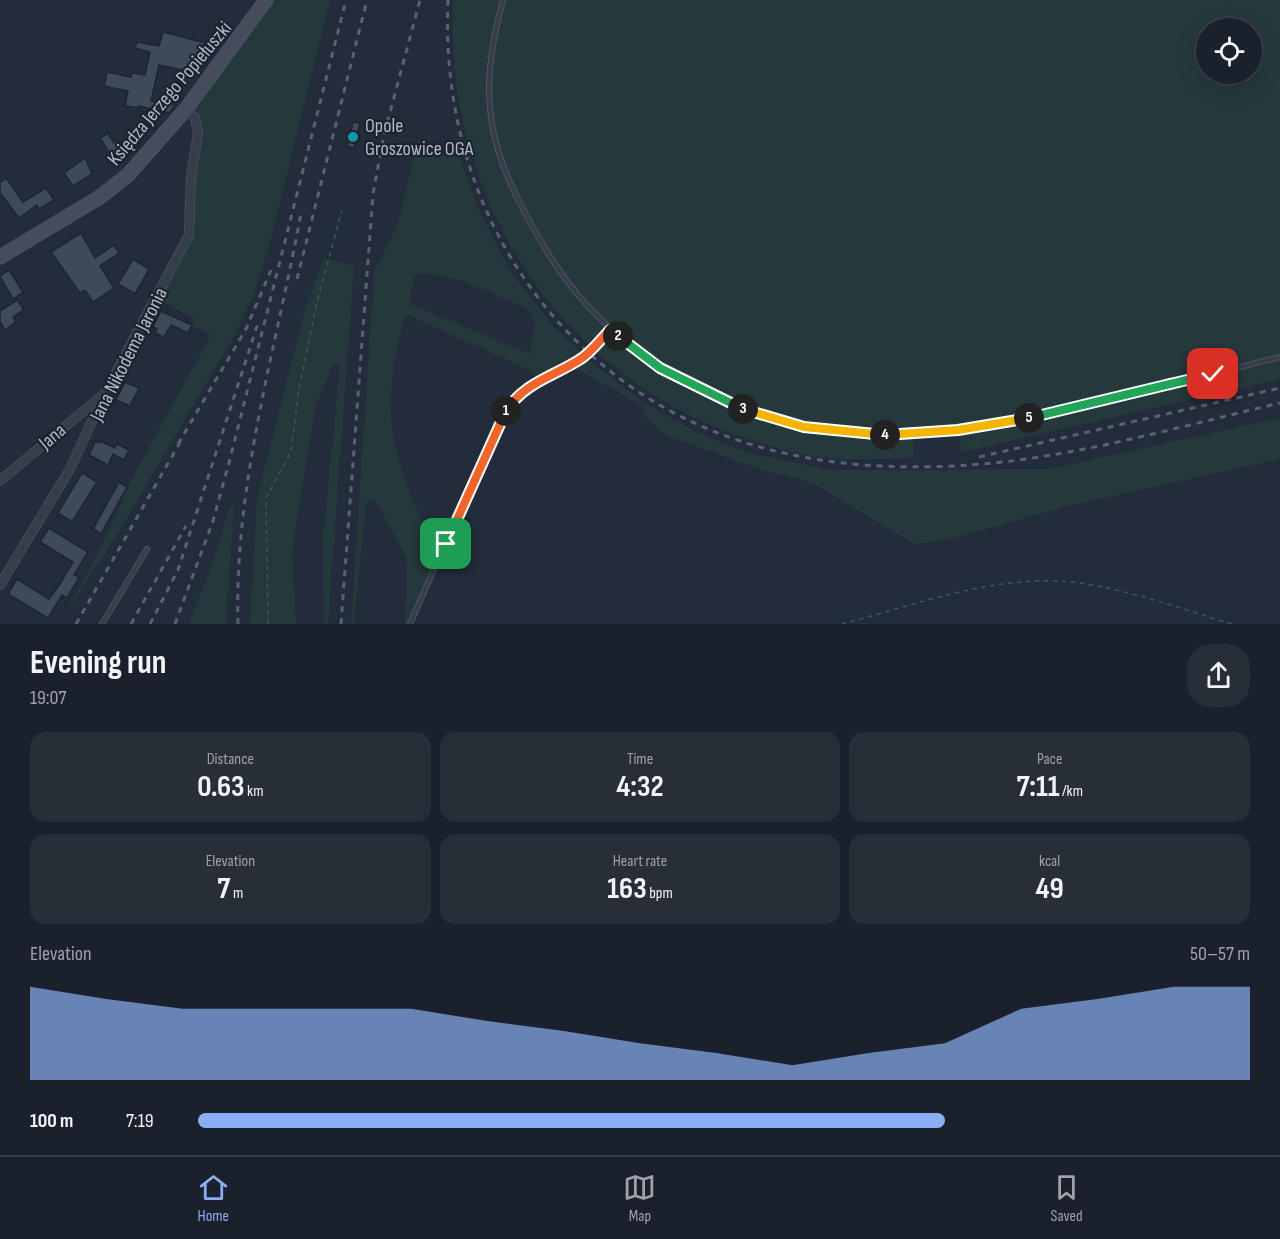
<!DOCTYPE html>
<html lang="en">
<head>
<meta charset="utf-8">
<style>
  body { margin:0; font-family:"Sofia Sans Condensed",sans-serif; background:#272e38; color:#f1f3f6; height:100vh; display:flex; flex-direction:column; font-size:22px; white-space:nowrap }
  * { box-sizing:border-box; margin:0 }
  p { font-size:20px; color:#9fa3a9 }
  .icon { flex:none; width:33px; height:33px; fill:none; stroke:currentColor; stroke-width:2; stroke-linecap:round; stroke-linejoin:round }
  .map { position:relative; height:624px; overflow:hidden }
  .drawer { display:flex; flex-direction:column; background:#1a212c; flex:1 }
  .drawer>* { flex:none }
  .fabs { position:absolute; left:1196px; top:18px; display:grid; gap:12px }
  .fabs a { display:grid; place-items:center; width:66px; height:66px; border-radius:50%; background:#1a212c; box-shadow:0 6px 24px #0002,0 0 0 2px #383e48; font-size:30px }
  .pin { position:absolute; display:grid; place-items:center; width:51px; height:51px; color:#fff; margin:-26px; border-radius:12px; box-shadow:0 3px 9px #0006 }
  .km { position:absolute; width:30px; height:30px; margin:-15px; border-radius:50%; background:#222; color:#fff; font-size:16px; line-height:30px; text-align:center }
  .round { display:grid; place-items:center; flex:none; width:63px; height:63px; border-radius:24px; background:#272e38 }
  .headline { display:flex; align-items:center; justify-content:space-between; height:102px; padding:0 30px }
  h1 { font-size:33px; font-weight:700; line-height:45px }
  .metrics { display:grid; grid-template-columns:repeat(3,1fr); gap:9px; height:102px; padding:6px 30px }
  .metrics div { display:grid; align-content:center; border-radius:15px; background:#272e38; text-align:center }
  .metrics b { font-size:30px; font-weight:700 }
  .metrics small { font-size:16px; font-weight:400 }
  .metrics p { font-size:16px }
  .chart { height:168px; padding:12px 30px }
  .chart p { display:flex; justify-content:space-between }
  .chart svg { width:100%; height:108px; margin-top:6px; fill:#8aaef3; opacity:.7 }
  ul { padding:0 30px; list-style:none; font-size:20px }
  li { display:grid; grid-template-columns:96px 72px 1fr; align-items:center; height:45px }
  li i { height:15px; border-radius:8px; background:#8aaef3 }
  .menu { display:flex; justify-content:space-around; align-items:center; height:84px; border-top:2px solid #383e48; background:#1a212c; font-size:16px; color:#9fa3a9 }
  .menu a { display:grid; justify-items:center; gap:3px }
  .menu .selected { color:#8aaef3 }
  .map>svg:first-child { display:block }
  .green { fill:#25383b; fill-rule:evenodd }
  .building { fill:#3f4a59; stroke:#1e2531; stroke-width:1.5 }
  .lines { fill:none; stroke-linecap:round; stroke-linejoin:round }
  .lane-casing { stroke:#555c68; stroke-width:6 }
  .street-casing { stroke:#555c68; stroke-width:10 }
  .secondary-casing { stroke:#555c68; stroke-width:15 }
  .path { stroke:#435558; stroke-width:1.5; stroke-dasharray:4.5 4.5; stroke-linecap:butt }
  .lane { stroke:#373e4b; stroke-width:4.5 }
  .street { stroke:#373e4b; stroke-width:9 }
  .secondary { stroke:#454d5d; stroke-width:14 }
  .rail { stroke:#596271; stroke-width:3; stroke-dasharray:6 6; stroke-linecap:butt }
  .split-1-casing { stroke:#fff; stroke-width:12 }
  .split-2-casing { stroke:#fff; stroke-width:12 }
  .split-3-casing { stroke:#fff; stroke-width:12 }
  .split-4-casing { stroke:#fff; stroke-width:12 }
  .split-5-casing { stroke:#fff; stroke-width:12 }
  .split-6-casing { stroke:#fff; stroke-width:12 }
  .split-7-casing { stroke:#fff; stroke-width:12 }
  .split-1 { stroke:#f0652b; stroke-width:8 }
  .split-2 { stroke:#f0652b; stroke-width:8 }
  .split-3 { stroke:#22a559; stroke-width:8 }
  .split-4 { stroke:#f5b400; stroke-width:8 }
  .split-5 { stroke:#f5b400; stroke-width:8 }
  .split-6 { stroke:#22a559; stroke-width:8 }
  .split-7 { stroke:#22a559; stroke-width:8 }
  .culture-dot { fill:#0f9aa8; stroke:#1c232f; stroke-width:2 }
  .labels { text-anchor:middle; stroke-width:4.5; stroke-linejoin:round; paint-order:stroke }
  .street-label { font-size:20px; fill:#b2b9c6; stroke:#1c232f }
  .poi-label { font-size:20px; fill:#b2b9c6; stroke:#1c232f; text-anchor:start }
</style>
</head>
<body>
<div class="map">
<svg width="1280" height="624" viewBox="0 0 1280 624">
  <rect width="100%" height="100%" fill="#232c3a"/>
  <!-- green -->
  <g class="green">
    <polygon points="266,0 330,0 268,250 253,296 231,342 119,531 66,614 114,520 129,484 211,335 192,325 195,319 157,298 184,248 198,133 186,109"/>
    <path d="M453,0H1280V379L962,452L958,430L912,435L915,458C880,458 844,462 811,456C588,413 443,225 453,0ZM1206,28H1251V74H1206Z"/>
    <path d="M418,140L457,151L479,210L502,256L519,283L554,327L597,367L648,405L696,432L748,453L831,470L1049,469L1280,418V459L1068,506L946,540L914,544L818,486L794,477L768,472L667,436L645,417L642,406L570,365L540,380L525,368L406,314C398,340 392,369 391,396C387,452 419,510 438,561L410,624H405L407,559L377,503L371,500L366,503L354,624H351L374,273L398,224ZM423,273L461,280L528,309L535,324L530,354L410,304L414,277Z"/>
    <polygon points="324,258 354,266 328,624 324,624 323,538 340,365 334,364 316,404 294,538 292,555 296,624 250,624 257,498 305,309"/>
    <polygon points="230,506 234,506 226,624 189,624 214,558"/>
  </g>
  <!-- building -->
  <g class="building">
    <polygon points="163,32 217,46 214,54 201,51 196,73 159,65 151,101 175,105 169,113 139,106 139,108 125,106 128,91 104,86 107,72 131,77 132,73 145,75 150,52 135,48 137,42 159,46"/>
    <polygon points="353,122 360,123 354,148 347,146"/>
    <polygon points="108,133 114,143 117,140 128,158 117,165 100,138"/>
    <polygon points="85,158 92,174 73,186 64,173"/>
    <polygon points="6,178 23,202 46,188 54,200 39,209 37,205 19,218 0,193 0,183"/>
    <polygon points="81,233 95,258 114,245 119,253 100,266 114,288 93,302 85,290 80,293 51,252"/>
    <polygon points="133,259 149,269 135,294 118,284"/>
    <polygon points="9,270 23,292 13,299 0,276"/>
    <polygon points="17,300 24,310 13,317 16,322 5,330 0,322 0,311"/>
    <polygon points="161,311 192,325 188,333 171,325 164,337 155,333 157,329 153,327"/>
    <polygon points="125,382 139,388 130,406 116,400"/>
    <polygon points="100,441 115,448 117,444 129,450 124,460 113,454 108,465 89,455 95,442 99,443"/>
    <polygon points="82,473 97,482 72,522 58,513"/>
    <polygon points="119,482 127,487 101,534 93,529"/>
    <polygon points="49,528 88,552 74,575 79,577 67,598 62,595 48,618 8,594 17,579 49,599 60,584 73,562 40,542"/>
  </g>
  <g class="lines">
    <defs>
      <g id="lane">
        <path d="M503,0C475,103 490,155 543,245C579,307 634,358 699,389C834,455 946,437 1087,404C1151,389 1216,373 1280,357"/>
        <polyline points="102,624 147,549"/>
        <polyline points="410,624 493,435 511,403 532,384 586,356 610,330"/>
      </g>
      <g id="street">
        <polyline points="0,481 104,394"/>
        <polyline points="0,585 70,469 105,393 189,235 191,176 198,133 195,118 186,109"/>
      </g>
      <polyline id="secondary" points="0,257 100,197 128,175 186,109 266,0"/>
    </defs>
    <!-- lane casing -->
    <use href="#lane" class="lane-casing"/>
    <!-- street casing -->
    <use href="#street" class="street-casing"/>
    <!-- secondary casing -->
    <use href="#secondary" class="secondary-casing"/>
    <!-- path -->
    <g class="path">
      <polyline points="268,624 266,498 291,452 299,388 317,302 342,210"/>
      <path d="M842,624C911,606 985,578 1058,581C1115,584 1177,608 1232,624"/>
    </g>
    <!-- lane -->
    <use href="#lane" class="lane"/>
    <!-- street -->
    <use href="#street" class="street"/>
    <!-- secondary -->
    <use href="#secondary" class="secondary"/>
    <!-- rail -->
    <g class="rail">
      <path d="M448,0C443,106 472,210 536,295C650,444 816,480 994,463C1090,453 1186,425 1280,403"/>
      <polyline points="297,279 367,0"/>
      <polyline points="178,444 246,329 271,270"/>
      <polyline points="979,457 1280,388"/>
      <polyline points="76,624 182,439"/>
      <polyline points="131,624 186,526"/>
      <polyline points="150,624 178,570 259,320"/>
      <polyline points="175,624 213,521 230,459 346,0"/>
      <path d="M238,624C234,484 276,349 301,213"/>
      <polyline points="341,624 373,194 384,135 420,0"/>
    </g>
  </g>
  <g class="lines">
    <defs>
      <polyline id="split-1" points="446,544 506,411"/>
      <path id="split-2" d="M506,411C524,383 552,377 579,360C591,353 600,340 610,330L618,336"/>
      <polyline id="split-3" points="618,336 660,368 743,409"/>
      <polyline id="split-4" points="743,409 804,427 885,435"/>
      <polyline id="split-5" points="885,435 958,430 1029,418"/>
      <polyline id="split-6" points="1029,418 1170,384"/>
      <polyline id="split-7" points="1170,384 1213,374"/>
    </defs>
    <!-- split-1 casing -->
    <use href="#split-1" class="split-1-casing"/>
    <!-- split-2 casing -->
    <use href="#split-2" class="split-2-casing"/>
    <!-- split-3 casing -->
    <use href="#split-3" class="split-3-casing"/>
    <!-- split-4 casing -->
    <use href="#split-4" class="split-4-casing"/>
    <!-- split-5 casing -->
    <use href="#split-5" class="split-5-casing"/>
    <!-- split-6 casing -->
    <use href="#split-6" class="split-6-casing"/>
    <!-- split-7 casing -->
    <use href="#split-7" class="split-7-casing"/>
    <!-- split-1 -->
    <use href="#split-1" class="split-1"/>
    <!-- split-2 -->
    <use href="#split-2" class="split-2"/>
    <!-- split-3 -->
    <use href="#split-3" class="split-3"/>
    <!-- split-4 -->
    <use href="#split-4" class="split-4"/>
    <!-- split-5 -->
    <use href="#split-5" class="split-5"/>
    <!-- split-6 -->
    <use href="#split-6" class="split-6"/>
    <!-- split-7 -->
    <use href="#split-7" class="split-7"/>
  </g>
  <!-- markers -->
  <circle class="culture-dot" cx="353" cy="137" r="6"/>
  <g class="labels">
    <!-- street labels -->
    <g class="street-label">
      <text transform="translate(169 93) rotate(-50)" y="7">Księdza Jerzego Popiełuszki</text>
      <text transform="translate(128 354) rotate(-63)" y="7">Jana Nikodema Jaronia</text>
      <text transform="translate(52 436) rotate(-40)" y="7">Jana</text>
    </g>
    <!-- poi labels -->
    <g class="poi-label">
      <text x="365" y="132">Opole<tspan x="365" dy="23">Groszowice OGA</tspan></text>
    </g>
  </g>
</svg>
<div class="fabs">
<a><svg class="icon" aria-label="locate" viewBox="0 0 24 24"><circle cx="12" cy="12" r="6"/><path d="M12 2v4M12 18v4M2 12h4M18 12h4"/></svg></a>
</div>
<div class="pin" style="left:446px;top:544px;background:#1e9e55"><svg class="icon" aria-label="arrive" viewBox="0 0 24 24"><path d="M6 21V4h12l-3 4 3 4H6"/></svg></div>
<div class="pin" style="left:1213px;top:374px;background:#d93025"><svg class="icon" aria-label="check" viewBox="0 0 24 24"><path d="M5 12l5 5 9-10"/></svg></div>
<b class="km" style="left:506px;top:411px">1</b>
<b class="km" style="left:618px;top:336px">2</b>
<b class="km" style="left:743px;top:409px">3</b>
<b class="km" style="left:885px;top:435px">4</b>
<b class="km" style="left:1029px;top:418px">5</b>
</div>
<section class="drawer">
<div class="headline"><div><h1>Evening run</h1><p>19:07</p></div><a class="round"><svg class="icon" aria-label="share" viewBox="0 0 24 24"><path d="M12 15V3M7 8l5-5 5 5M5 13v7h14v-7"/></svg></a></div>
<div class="metrics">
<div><p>Distance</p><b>0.63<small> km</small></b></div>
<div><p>Time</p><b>4:32</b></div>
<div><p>Pace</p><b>7:11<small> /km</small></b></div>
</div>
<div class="metrics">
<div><p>Elevation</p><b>7<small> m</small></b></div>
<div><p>Heart rate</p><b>163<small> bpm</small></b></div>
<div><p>kcal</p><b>49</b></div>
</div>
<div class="chart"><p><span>Elevation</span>50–57 m</p>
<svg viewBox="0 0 160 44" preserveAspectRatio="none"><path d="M0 44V6L10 11L20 15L30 15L40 15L50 15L60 20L70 24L80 29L90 33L100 38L110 33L120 29L130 15L140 11L150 6L160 6V44z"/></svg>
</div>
<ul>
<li><b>100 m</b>7:19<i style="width:71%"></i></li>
</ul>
</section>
<nav class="menu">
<a class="selected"><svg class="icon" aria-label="home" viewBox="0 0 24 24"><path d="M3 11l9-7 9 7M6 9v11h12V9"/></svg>Home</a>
<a><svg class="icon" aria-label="map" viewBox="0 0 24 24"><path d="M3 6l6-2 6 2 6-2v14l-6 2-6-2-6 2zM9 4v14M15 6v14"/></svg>Map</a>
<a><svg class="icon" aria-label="saved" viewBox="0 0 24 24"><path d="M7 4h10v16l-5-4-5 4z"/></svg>Saved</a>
</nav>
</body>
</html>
